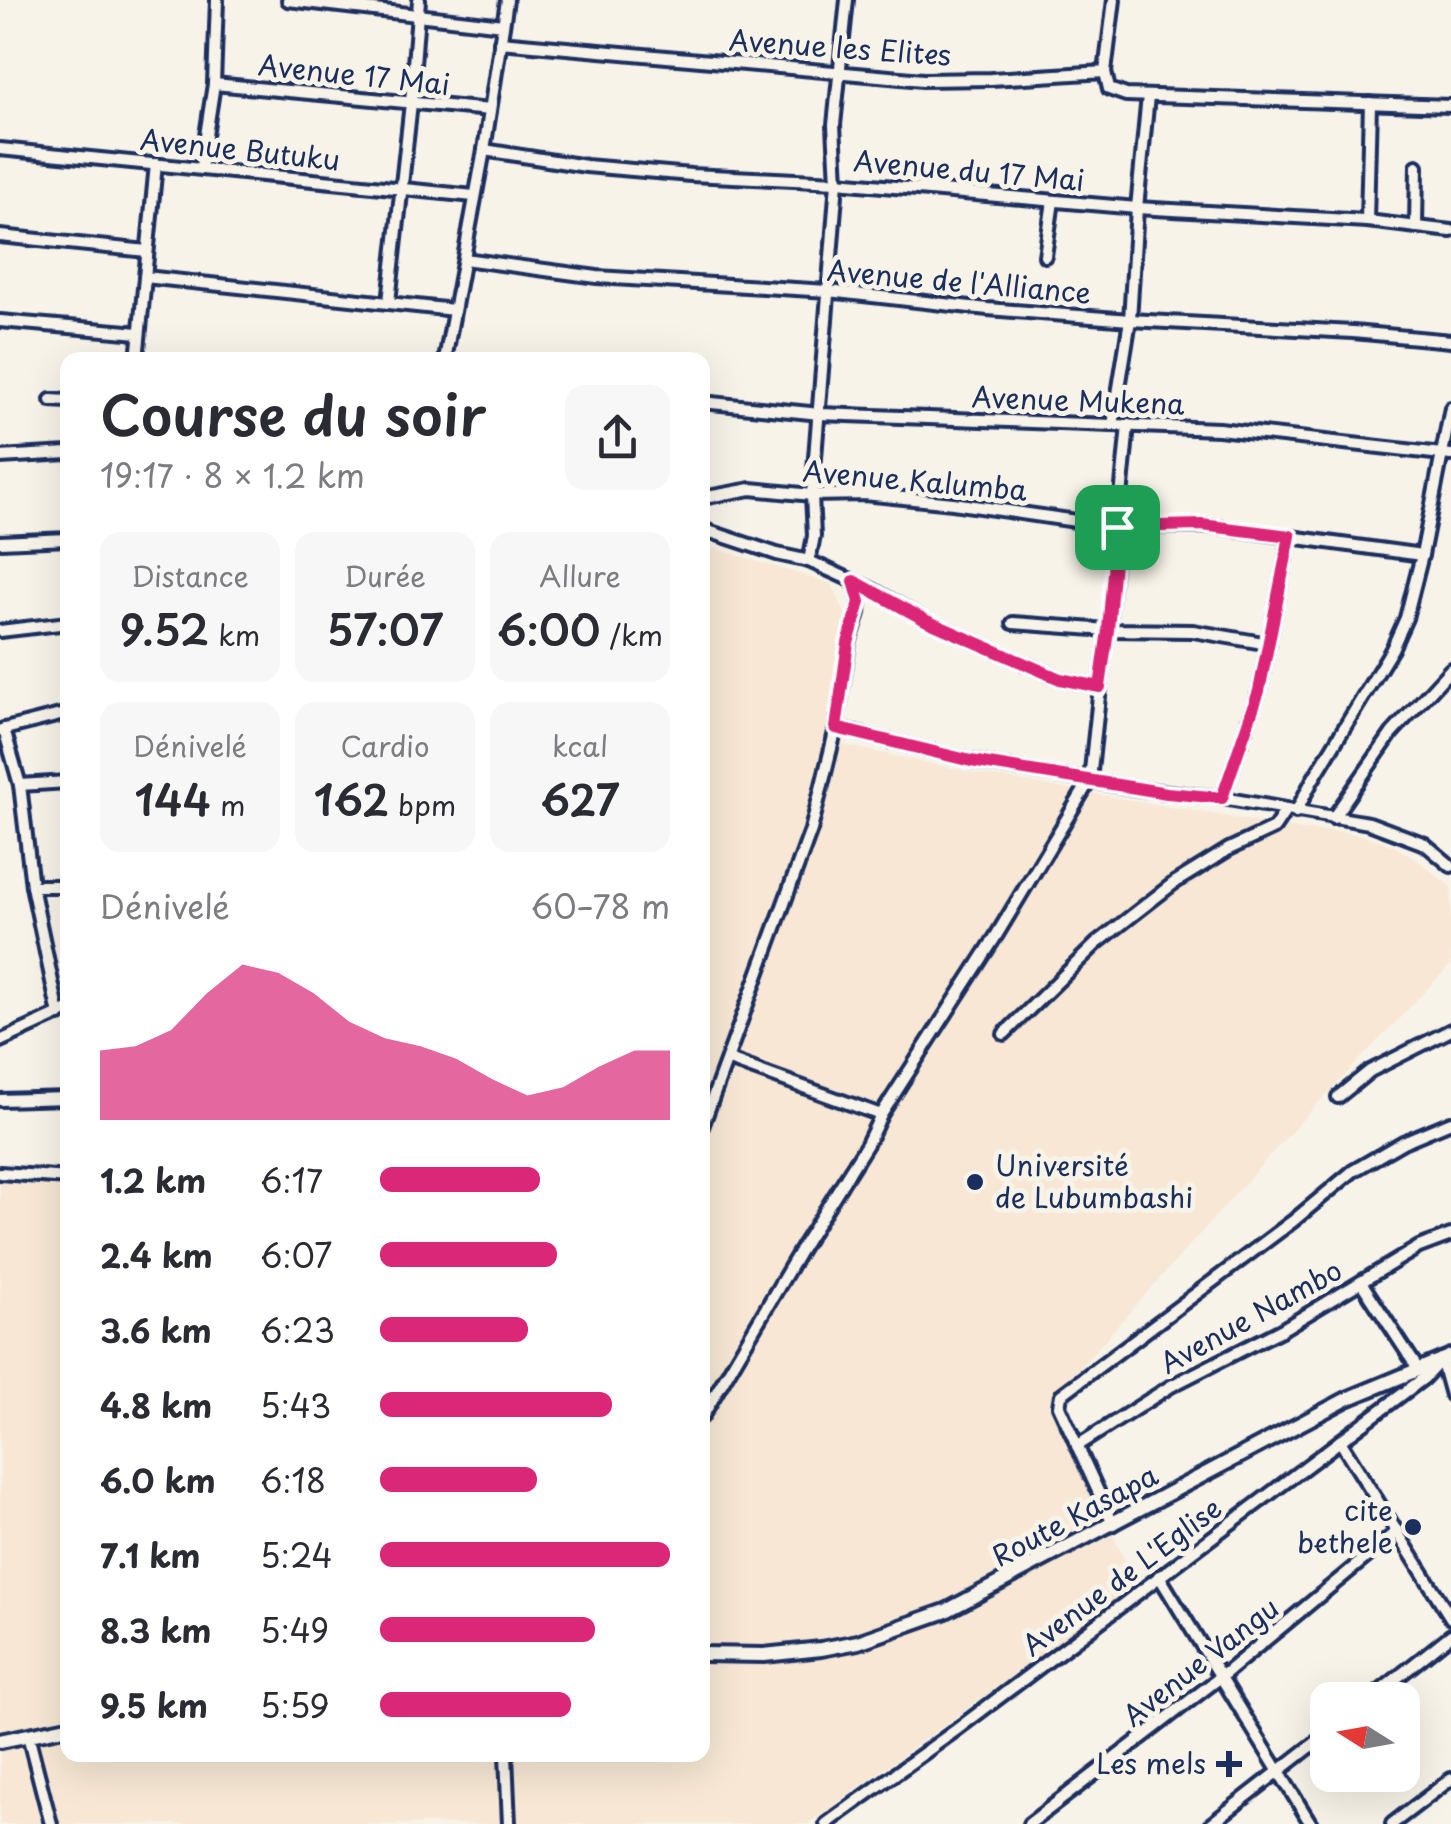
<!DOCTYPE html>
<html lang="fr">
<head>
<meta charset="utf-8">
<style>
  body { margin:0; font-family:"Playpen Sans",sans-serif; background:#f7f7f7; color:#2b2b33; height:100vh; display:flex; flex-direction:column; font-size:38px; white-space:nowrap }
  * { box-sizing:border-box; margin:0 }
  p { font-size:32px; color:#7c7c81 }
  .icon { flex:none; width:55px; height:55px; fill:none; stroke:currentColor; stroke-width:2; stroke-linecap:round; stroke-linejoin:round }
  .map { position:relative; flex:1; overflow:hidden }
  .details { position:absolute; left:60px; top:352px; width:650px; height:1410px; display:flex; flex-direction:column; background:#fff; border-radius:20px; box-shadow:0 10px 40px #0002 }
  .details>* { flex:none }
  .needle { width:65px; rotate:281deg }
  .tools { position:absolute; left:1310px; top:1682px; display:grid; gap:20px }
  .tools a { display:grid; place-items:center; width:110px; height:110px; border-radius:20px; background:#fff; box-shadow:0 10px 40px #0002; font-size:50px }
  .pin { position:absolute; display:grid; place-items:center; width:85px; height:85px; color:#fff; margin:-42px; border-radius:20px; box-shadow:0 5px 15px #0006 }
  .round { display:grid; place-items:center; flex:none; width:105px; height:105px; border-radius:20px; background:#f7f7f7 }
  .head { display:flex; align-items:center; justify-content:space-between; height:170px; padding:0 40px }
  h1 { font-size:55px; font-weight:600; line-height:75px }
  .metrics { display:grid; grid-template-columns:repeat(3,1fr); gap:15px; height:170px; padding:10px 40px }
  .metrics div { display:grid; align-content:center; border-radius:20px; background:#f7f7f7; text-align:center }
  .metrics b { font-size:42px; font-weight:600 }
  .metrics small { font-size:28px; font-weight:400 }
  .metrics p { font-size:28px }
  .chart { height:280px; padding:20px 40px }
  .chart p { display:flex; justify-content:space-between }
  .chart svg { width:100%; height:180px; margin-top:10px; fill:#db2777; opacity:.7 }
  ul { padding:0 40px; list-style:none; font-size:32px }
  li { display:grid; grid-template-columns:160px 120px 1fr; align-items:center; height:75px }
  li i { height:25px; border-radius:12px; background:#db2777 }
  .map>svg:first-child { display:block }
  .built { fill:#f7e7d4 }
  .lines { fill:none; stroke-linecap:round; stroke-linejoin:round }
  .minor-casing { stroke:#1b2f5e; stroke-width:18 }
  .major-casing { stroke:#1b2f5e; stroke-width:20 }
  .minor { stroke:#f7f3e8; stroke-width:10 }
  .major { stroke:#f7f3e8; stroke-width:12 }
  .route-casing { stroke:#fff; stroke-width:20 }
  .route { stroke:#db2777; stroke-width:12 }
  .poi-dot { fill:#1b2f5e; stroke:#f7f3e8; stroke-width:4 }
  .labels { text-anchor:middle; stroke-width:10; stroke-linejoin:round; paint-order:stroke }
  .street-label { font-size:28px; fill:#1b2f5e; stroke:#f7f3e8 }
  .poi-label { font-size:28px; fill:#1b2f5e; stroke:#f7f3e8; text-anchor:end }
</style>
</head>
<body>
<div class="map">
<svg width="1451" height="1824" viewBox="0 0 1451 1824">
  <rect width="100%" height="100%" fill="#f7f3e8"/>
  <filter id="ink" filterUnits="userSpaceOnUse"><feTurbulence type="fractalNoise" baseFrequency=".01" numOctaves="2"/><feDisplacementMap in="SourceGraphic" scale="20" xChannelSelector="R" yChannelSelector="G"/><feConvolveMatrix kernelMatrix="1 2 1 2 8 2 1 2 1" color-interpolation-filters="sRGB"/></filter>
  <g filter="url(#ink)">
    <!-- built -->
    <polygon class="built" points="703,545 832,584 846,616 850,658 843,745 985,775 1303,830 1344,832 1376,839 1399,849 1417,860 1451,887 1451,964 1299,1123 1048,1403 1137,1585 808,1824 0,1824 0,1179 67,1185 68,1755 702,1755"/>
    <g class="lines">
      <defs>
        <g id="minor">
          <polyline points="288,0 503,25"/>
          <polyline points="847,0 834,125 837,182 812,495 814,536 809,561 873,590 927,621 1060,679 1100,687"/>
          <polyline points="500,42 923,80 991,79 1105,72 1114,0"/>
          <polyline points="1105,72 1109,89 1126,95 1451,106"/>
          <polyline points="214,84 490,110"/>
          <polyline points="0,149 474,196"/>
          <polyline points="484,150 586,166 691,175 837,182 1137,208 1367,221 1451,231"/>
          <polyline points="201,168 214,84 217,0"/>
          <polyline points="1367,221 1370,103"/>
          <polyline points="1416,227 1417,166"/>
          <polyline points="0,236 147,251"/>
          <polyline points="1045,256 1053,201"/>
          <polyline points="464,259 597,277 828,291 988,309 1130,320 1353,332 1451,341"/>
          <polyline points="145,277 454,310"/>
          <polyline points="389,302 411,103 419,0"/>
          <polyline points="0,321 139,333"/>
          <polyline points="137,360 156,164"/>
          <polyline points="445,360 484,150 507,0"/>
          <polyline points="51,400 68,401"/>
          <polyline points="702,402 820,414 1219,429 1451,455"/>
          <polyline points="1113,425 1130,320 1137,208 1148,96"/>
          <polyline points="0,457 68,453"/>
          <polyline points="702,498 751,489 812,495 864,494 953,503 1117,527 1210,526 1422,555"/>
          <polyline points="702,529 777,554 809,561"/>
          <polyline points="0,542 68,539"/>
          <polyline points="1013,623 1108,630 1193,631 1269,644"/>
          <polyline points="0,631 68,623"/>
          <polyline points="836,728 971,761 1140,789 1222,798 1369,823 1425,844 1451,866"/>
          <polyline points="4,729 20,785 32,886 68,886"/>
          <polyline points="1,730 68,713"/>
          <polyline points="20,785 68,782"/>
          <polyline points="1222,798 1259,691 1290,536"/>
          <polyline points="1296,812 1312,781 1392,649 1406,618 1422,555 1451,408"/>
          <polyline points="1333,818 1392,733 1451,669"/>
          <polyline points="32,886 59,1015"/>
          <polyline points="1004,1034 1097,943 1174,883 1229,849 1274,828 1286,810"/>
          <polyline points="0,1041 68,1010"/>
          <polyline points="729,1060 881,1115"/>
          <polyline points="1338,1097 1370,1071 1451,1030"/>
          <polyline points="0,1100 68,1098"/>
          <polyline points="702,1127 811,830 836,728 849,643 859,613 860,602 854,581"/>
          <polyline points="0,1173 68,1178"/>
          <polyline points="1361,1282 1418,1369"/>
          <polyline points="1441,1359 1451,1395"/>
          <polyline points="702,1417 801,1249 867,1144 881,1115 996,936 1090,780 1100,687 1108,630 1128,425"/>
          <polyline points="1340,1441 1451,1618"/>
          <polyline points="1077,1446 1171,1386 1281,1330 1419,1247 1451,1235"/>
          <polyline points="1113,1524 1059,1406 1061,1395 1293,1221 1353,1171 1403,1142 1451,1122"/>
          <polyline points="1159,1576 1311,1824"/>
          <polyline points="1369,1700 1451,1635"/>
          <polyline points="28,1735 51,1824"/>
          <polyline points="506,1755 509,1824"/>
          <polyline points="826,1824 956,1730 1340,1441 1424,1378 1437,1364"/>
          <polyline points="1029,1824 1222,1676 1398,1531"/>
          <polyline points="1211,1824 1328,1733"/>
          <polyline points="1392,1824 1451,1779"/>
        </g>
        <g id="major">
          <polyline points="702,1654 764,1655 821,1649 858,1642 946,1611 1347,1399 1451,1356"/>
          <polyline points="0,1741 68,1727"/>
        </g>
      </defs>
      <!-- minor casing -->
      <use href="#minor" class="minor-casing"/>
      <!-- major casing -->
      <use href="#major" class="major-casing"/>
      <!-- minor -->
      <use href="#minor" class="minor"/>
      <!-- major -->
      <use href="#major" class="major"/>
    </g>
  </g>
  <g class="lines" filter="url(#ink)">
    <defs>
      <polygon id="route" points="1202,525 1290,536 1259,691 1222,798 1167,793 971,761 836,728 848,643 860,602 854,581 927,621 1060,679 1100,687 1108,630 1117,527"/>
    </defs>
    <!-- route casing -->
    <use href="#route" class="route-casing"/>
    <!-- route -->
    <use href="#route" class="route"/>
  </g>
  <!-- markers -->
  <g class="poi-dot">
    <circle cx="975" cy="1182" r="10"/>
    <circle cx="1413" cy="1527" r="10"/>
    <path d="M1224 1749h10v10h10v10h-10v10h-10v-10h-10v-10h10z"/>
  </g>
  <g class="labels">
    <!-- street labels -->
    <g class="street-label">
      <text transform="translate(840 48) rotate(4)" y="10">Avenue les Elites</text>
      <text transform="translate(354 75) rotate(6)" y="10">Avenue 17 Mai</text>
      <text transform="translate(240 150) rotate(6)" y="10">Avenue Butuku</text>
      <text transform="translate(969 171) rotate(5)" y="10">Avenue du 17 Mai</text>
      <text transform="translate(959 282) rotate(5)" y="10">Avenue de l'Alliance</text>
      <text transform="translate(1078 401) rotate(2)" y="10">Avenue Mukena</text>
      <text transform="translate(915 481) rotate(5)" y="10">Avenue Kalumba</text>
      <text transform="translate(1251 1317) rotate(-29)" y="10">Avenue Nambo</text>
      <text transform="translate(1075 1516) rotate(-28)" y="10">Route Kasapa</text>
      <text transform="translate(1122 1577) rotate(-37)" y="10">Avenue de L'Eglise</text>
      <text transform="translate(1201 1662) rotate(-38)" y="10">Avenue Vangu</text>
    </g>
    <!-- poi labels -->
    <g class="poi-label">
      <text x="995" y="1176" text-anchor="start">Université<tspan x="995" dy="32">de Lubumbashi</tspan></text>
      <text x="1393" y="1521">cite<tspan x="1393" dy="32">bethele</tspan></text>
      <text x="1206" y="1774">Les mels</text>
    </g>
  </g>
</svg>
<div class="tools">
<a><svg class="needle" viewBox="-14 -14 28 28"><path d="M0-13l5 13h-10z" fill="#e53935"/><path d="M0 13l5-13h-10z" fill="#7c7c81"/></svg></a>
</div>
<div class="pin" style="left:1117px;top:527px;background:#1e9e55"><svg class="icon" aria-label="arrive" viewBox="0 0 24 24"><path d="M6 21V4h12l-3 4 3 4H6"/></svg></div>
<section class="details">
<div class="head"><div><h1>Course du soir</h1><p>19:17 · 8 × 1.2 km</p></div><a class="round"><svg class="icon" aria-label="share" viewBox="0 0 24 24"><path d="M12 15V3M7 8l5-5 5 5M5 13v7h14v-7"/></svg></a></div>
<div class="metrics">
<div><p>Distance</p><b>9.52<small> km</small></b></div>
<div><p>Durée</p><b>57:07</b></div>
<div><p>Allure</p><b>6:00<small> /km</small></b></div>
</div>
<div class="metrics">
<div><p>Dénivelé</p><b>144<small> m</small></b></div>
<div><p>Cardio</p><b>162<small> bpm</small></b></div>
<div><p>kcal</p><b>627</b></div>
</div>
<div class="chart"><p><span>Dénivelé</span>60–78 m</p>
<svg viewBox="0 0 160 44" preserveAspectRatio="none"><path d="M0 44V27L10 26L20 22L30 13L40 6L50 8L60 13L70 20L80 24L90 26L100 29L110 34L120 38L130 36L140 31L150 27L160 27V44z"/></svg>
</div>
<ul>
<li><b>1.2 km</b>6:17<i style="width:55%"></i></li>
<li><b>2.4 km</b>6:07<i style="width:61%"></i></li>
<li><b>3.6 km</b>6:23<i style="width:51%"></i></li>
<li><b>4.8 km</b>5:43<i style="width:80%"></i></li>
<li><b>6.0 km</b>6:18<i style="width:54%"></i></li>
<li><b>7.1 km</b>5:24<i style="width:100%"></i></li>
<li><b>8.3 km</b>5:49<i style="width:74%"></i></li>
<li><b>9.5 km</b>5:59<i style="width:66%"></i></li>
</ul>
</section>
</div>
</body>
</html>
